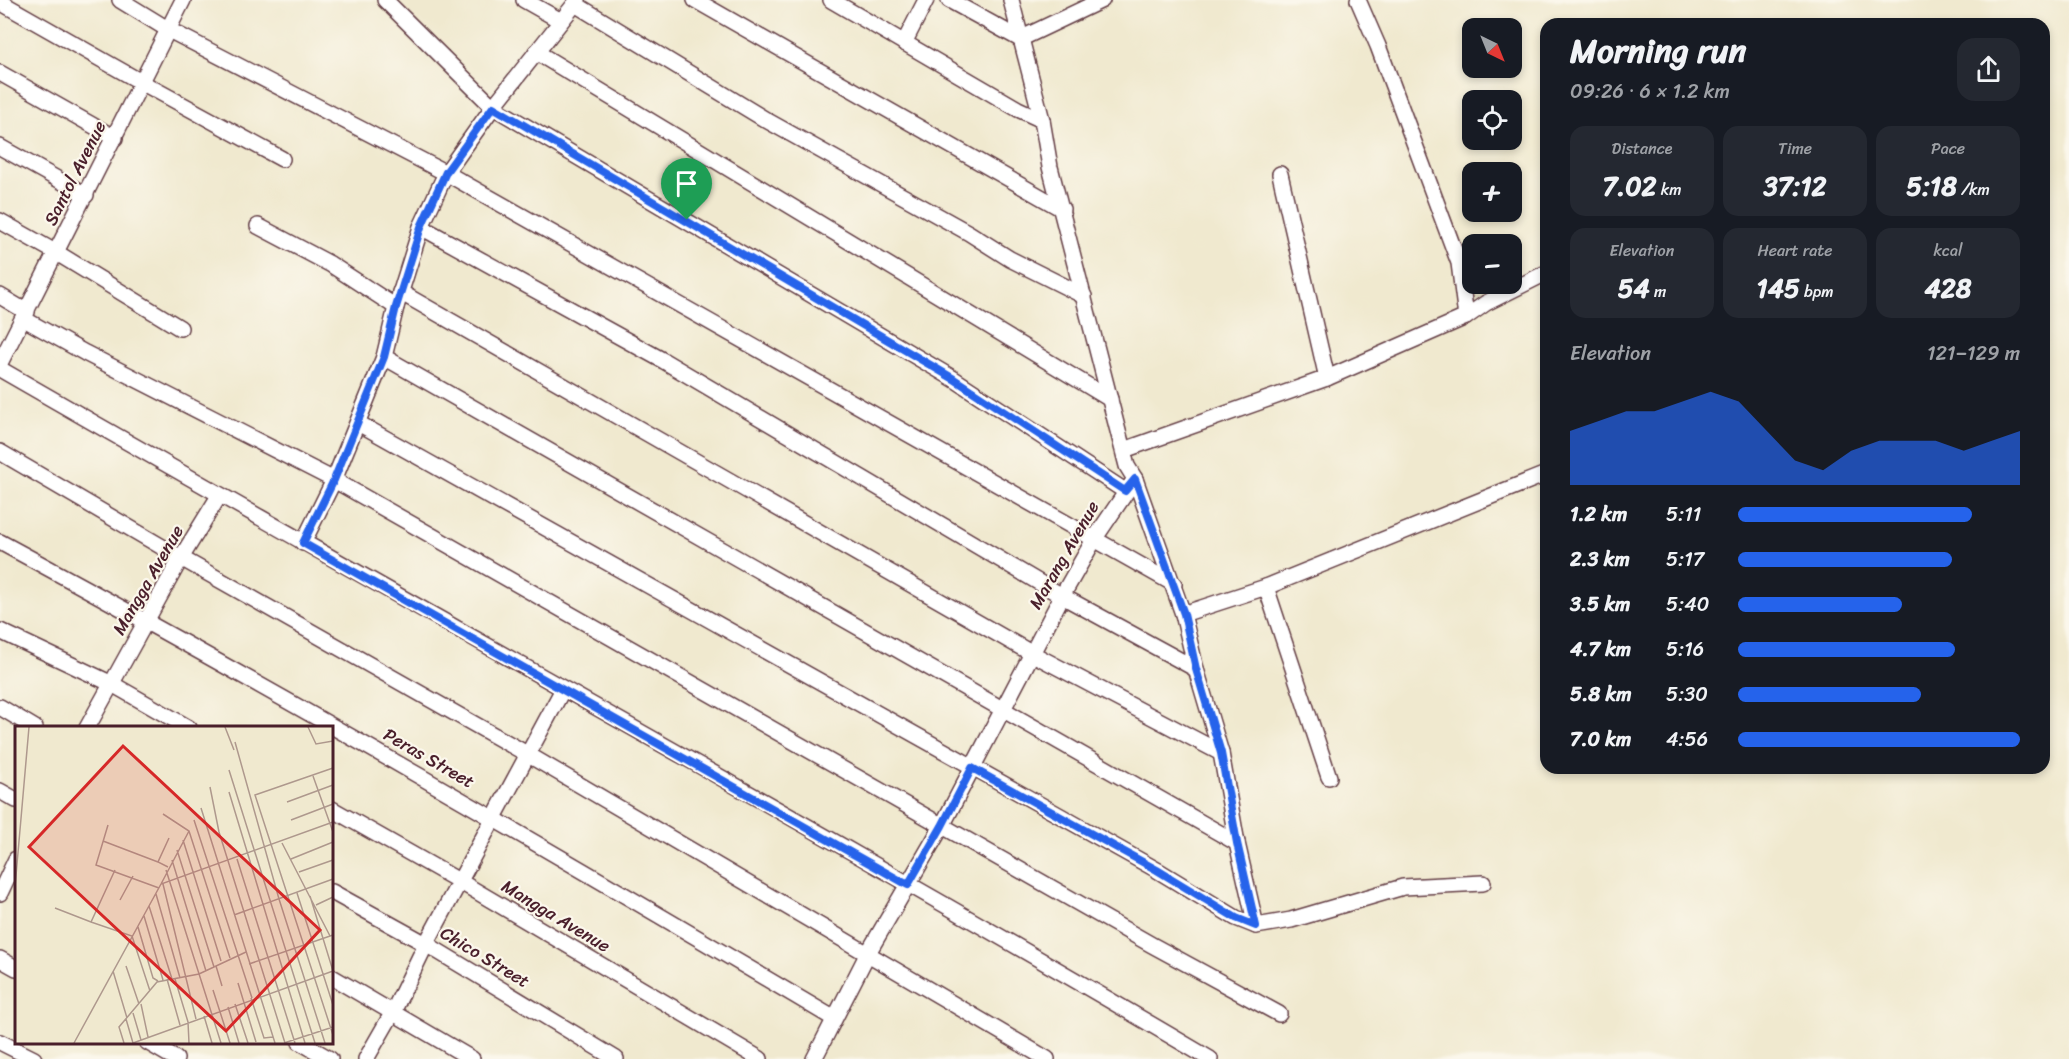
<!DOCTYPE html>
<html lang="en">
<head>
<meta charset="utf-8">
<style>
  body { margin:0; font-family:Sriracha,sans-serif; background:#242831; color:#f1f3f6; height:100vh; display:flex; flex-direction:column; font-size:22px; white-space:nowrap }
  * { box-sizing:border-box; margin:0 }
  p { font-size:20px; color:#9ea1a6 }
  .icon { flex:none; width:33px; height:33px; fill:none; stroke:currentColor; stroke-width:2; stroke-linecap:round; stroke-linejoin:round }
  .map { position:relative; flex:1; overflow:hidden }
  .side { position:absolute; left:1540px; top:18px; width:510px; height:756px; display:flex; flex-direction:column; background:#171b24; border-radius:18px; box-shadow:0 3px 9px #0003 }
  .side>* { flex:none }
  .needle { width:39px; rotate:137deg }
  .buttons { position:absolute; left:1462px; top:18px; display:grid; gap:12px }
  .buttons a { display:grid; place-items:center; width:60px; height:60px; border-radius:12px; background:#171b24; box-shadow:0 3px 9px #0003; font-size:30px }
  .pin { position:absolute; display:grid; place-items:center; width:51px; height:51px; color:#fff; margin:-62px -26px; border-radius:50% 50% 50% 0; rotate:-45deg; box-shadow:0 0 6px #0007 }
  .pin .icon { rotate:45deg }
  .round { display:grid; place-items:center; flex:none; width:63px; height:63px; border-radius:18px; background:#242831 }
  .overview { display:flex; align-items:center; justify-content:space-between; height:102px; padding:0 30px }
  h1 { font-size:33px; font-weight:800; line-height:45px }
  .metrics { display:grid; grid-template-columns:repeat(3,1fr); gap:9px; height:102px; padding:6px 30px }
  .metrics div { display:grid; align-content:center; border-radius:15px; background:#242831; text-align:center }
  .metrics b { font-size:26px; font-weight:800 }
  .metrics small { font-size:16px; font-weight:400 }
  .metrics p { font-size:16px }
  .chart { height:168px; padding:12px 30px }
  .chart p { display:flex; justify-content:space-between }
  .chart svg { width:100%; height:108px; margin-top:6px; fill:#2563eb; opacity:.7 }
  ul { padding:0 30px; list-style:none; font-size:20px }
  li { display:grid; grid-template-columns:96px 72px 1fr; align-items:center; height:45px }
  li i { height:15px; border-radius:8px; background:#2563eb }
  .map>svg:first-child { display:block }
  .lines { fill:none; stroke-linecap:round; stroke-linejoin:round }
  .minor-casing { stroke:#633d44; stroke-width:18 }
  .minor { stroke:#fff; stroke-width:15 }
  .route-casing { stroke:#fff; stroke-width:12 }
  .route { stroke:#2563eb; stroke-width:8 }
  .labels { text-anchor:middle; stroke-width:4.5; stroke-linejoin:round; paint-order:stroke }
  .street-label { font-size:18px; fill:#4a1f2b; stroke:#fbf7ec }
  .inset-road { fill:none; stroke:#ae988d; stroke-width:1.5 }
  .view { fill:#d62828; fill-opacity:0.15; stroke:#d62828; stroke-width:3 }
  .inset-edge { fill:none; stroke:#4a1f2b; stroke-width:3 }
</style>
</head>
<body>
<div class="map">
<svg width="2069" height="1059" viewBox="0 0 2069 1059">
  <rect width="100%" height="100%" fill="#fbf7ec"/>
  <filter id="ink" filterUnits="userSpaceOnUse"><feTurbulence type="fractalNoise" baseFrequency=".0167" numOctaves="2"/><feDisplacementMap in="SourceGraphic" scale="12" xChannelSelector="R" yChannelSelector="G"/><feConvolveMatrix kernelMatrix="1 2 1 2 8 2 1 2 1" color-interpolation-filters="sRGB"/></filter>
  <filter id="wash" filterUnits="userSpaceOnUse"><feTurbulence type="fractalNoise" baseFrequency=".008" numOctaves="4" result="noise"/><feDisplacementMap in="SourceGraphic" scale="24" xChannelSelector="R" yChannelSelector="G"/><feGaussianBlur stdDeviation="1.35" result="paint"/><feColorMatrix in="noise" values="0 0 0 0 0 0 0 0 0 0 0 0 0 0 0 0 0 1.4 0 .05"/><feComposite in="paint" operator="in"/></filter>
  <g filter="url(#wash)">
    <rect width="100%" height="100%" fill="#f0e9cf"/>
  </g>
  <g filter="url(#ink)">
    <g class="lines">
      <defs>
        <g id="minor">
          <polyline points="120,0 169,30 446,173 1174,584"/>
          <polyline points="385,0 493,107 954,379 1125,491"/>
          <polyline points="524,0 561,21"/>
          <polyline points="695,0 1062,209"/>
          <polyline points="831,0 1018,109 1042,120"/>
          <polyline points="949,0 1020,39 1102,0"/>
          <polyline points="1358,0 1378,46 1459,263 1466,317"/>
          <polyline points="0,2 141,82 282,159"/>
          <polyline points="575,4 766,120 969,233 1010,259 1084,296"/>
          <polyline points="904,43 926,0"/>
          <polyline points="536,52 1110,399"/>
          <polyline points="0,73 115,138"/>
          <polyline points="0,147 86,195"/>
          <polyline points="1280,174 1327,378"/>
          <polyline points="0,221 57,253 180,328"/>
          <polyline points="258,226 330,264 396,307"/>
          <polyline points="421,227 664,361 1062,596 1196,669"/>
          <polyline points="400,292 1031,653 1221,753"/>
          <polyline points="0,296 27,312"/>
          <polyline points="24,319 85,353 334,480 1152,945 1279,1014"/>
          <polyline points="384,357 1237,843"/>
          <polyline points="0,363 183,0"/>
          <path d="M0,369C402,601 810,823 1210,1059"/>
          <polyline points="358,423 1157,870 1236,918 1256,926 1291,920 1403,887 1483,883"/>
          <polyline points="1124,450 1327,378 1466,317 1486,303 1546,273"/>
          <polyline points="0,452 181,558 527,754 1047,1059"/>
          <polyline points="1135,479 1183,614 1196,669 1221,753 1237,843 1256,926"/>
          <path d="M0,542C282,694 558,855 833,1018"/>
          <polyline points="303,543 334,480 384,357 396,307 421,227 446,173 493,107 578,0"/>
          <polyline points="1266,587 1546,474"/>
          <polyline points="1183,614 1266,587 1329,777"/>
          <polyline points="0,631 112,684 189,728"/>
          <polyline points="0,707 35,728"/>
          <polyline points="87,728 181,558 219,496"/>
          <polyline points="0,791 16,800"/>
          <polyline points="332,809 459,881 760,1059"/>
          <polyline points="332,892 426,944 616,1059"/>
          <polyline points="0,893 16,859"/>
          <polyline points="0,959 16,968"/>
          <polyline points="332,977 472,1059"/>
          <polyline points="0,1042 34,1059"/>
          <polyline points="147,1042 176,1059"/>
          <polyline points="300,1042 330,1059"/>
          <polyline points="366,1059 393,1012 426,944 563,689"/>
          <polyline points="814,1059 868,953 942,826 1062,596 1095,538 1135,479 1127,466 1050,167 1042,120 1011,0"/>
        </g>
      </defs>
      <!-- minor casing -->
      <use href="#minor" class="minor-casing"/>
      <!-- minor -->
      <use href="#minor" class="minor"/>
    </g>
  </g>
  <g class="lines" filter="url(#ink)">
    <defs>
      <polygon id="route" points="493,107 954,379 1125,491 1135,479 1184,614 1196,669 1221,753 1237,843 1256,926 1236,918 1157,870 972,768 942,826 908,885 303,543 334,480 384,357 396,307 421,227 446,172"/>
    </defs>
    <!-- route casing -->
    <use href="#route" class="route-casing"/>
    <!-- route -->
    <use href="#route" class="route"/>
  </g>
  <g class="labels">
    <!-- street labels -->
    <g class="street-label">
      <text transform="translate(75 173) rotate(-63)" y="6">Santol Avenue</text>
      <text transform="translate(1064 555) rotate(-60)" y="6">Marang Avenue</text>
      <text transform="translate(148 580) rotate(-60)" y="6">Mangga Avenue</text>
      <text transform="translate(429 758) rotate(30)" y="6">Peras Street</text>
      <text transform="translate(556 916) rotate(31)" y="6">Mangga Avenue</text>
      <text transform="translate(485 957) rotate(31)" y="6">Chico Street</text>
    </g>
  </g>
  <!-- overview -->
  <g transform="translate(15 726)">
    <rect width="318" height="318" fill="#f0e9cf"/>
    <path class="inset-road" d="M210,1L219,24M293,1L301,18L318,15M220,16L264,173L310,317M318,42L240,69L318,309M214,44L300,317M298,50L318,106M195,61L204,106L270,317M214,66L290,317M272,76L318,59M186,82L260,317M148,88L174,105L215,232M179,94L237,272M276,94L318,78M93,99L81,139L144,162M168,114L206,235M88,115L143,136M267,117L315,210M162,124L199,241M222,133L280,317M276,133L318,116M157,134L191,245M153,141L143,136L154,112M151,144L206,317M284,146L318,134M146,158L174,105M148,158L181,293M0,161L14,1M282,167L318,279M141,168L165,252M295,170L318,245M105,174L118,150M301,179L318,171M134,180L157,253M40,182L76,196L100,144M219,189L318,153M129,190L148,254M76,196L117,210L135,265M123,201L138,252L143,255M234,238L318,209M111,240L124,278M201,240L207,260M98,245L112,292M152,253L165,299M160,253L173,296L174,317M223,257L241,316M198,264L215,317M236,272L249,312L258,311M126,278L133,311M220,278L233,317M213,281L224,317M118,287L126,314M189,290L197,317M111,293L118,317M59,317L146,158L318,96M109,317L104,301L142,256L184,248L231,226M118,317L318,245M269,317L318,301"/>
    <path class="view" d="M108,20L305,204L211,305L14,121Z"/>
    <rect width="318" height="318" class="inset-edge"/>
  </g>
</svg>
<div class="buttons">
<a><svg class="needle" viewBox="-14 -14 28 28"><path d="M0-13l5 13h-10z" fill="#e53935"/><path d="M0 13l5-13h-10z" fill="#9ea1a6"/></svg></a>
<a><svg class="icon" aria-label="locate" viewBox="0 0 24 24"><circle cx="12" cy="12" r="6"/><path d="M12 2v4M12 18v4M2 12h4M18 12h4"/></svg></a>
<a>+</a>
<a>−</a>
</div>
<div class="pin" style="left:687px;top:220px;background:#1e9e55"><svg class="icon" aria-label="arrive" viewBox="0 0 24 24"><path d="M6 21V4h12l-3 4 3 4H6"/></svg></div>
<section class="side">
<div class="overview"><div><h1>Morning run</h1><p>09:26 · 6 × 1.2 km</p></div><a class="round"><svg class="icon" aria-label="share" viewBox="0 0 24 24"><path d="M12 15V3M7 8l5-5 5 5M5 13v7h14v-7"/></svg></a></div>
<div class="metrics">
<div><p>Distance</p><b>7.02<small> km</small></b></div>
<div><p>Time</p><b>37:12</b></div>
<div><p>Pace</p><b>5:18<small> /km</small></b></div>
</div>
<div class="metrics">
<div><p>Elevation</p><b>54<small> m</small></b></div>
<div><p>Heart rate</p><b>145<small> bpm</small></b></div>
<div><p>kcal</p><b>428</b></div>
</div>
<div class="chart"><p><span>Elevation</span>121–129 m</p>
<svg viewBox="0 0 160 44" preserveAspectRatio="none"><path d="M0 44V22L10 18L20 14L30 14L40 10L50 6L60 10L70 22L80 34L90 38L100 30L110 26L120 26L130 26L140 30L150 26L160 22V44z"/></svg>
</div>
<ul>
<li><b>1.2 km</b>5:11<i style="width:83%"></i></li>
<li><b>2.3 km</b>5:17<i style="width:76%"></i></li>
<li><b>3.5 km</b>5:40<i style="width:58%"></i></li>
<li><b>4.7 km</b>5:16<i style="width:77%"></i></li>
<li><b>5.8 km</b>5:30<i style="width:65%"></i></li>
<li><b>7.0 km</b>4:56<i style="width:100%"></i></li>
</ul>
</section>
</div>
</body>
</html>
